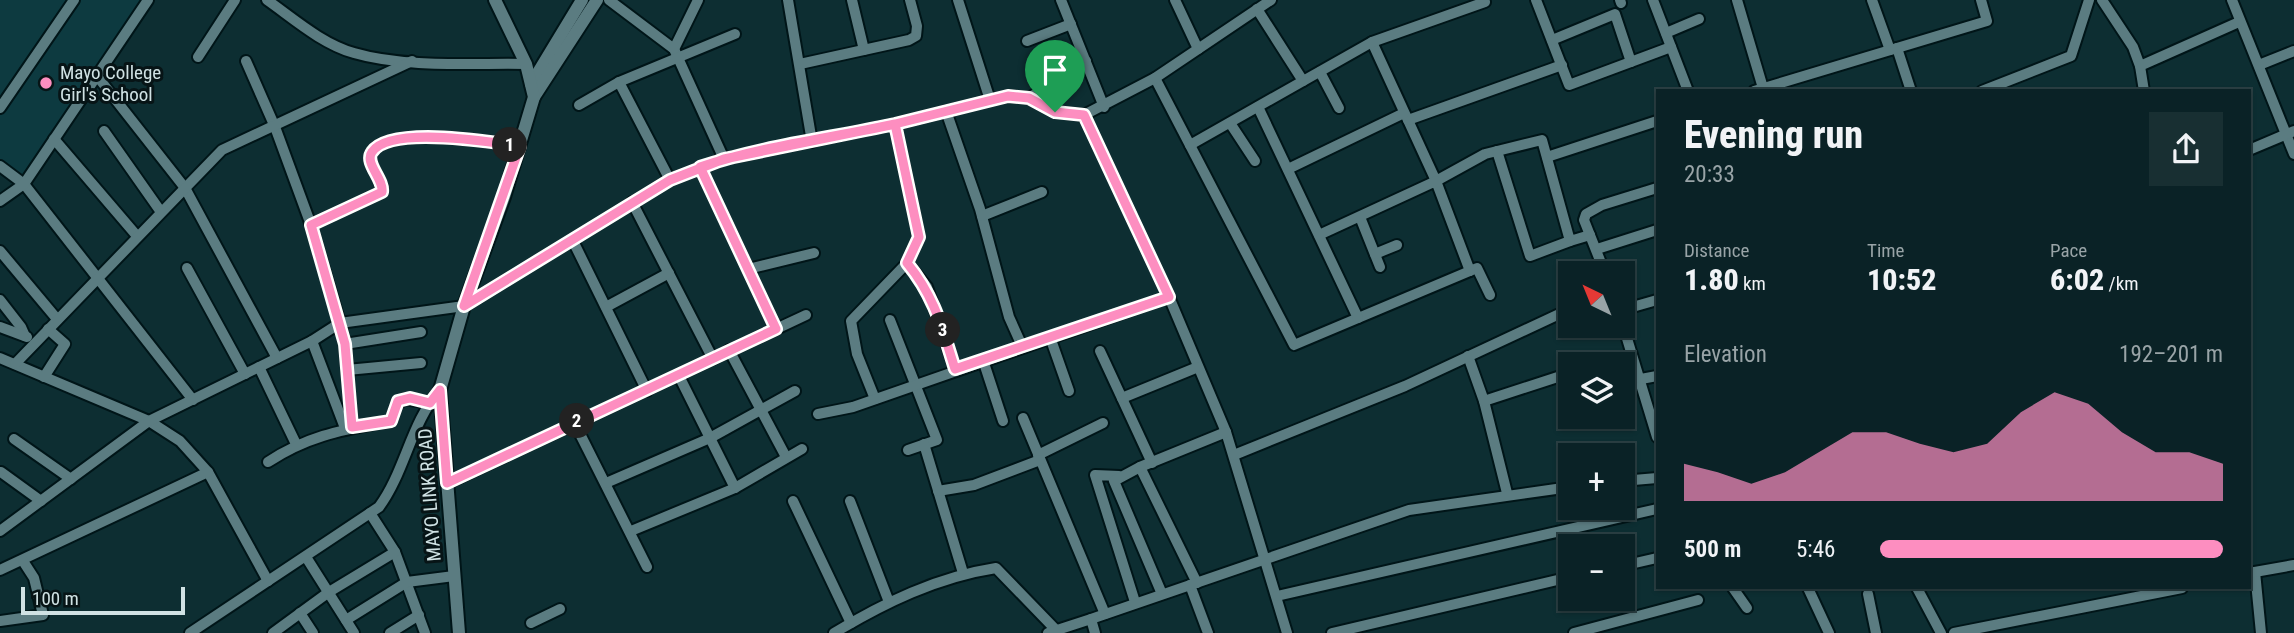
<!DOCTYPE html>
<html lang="en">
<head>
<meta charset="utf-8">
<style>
  body { margin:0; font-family:"Roboto Condensed",sans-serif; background:#182f32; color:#f1f3f6; height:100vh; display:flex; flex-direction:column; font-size:26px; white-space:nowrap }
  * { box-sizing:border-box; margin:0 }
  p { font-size:23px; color:#99a4a7 }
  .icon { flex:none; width:38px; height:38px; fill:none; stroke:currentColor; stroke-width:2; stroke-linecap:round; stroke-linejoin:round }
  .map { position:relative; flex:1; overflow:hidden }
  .panel { position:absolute; left:1656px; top:89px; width:595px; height:500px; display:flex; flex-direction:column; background:#0a2226; border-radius:0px; box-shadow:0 2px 5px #0004,0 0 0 2px #2a3f43 }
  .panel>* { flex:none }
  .needle { width:46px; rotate:317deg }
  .controls { position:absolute; left:1558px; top:261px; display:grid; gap:14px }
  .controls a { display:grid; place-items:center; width:77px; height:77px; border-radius:0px; background:#0a2226; box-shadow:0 2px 5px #0004,0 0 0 2px #2a3f43; font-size:35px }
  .scale { position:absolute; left:21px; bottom:18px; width:164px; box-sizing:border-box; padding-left:7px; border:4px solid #d0e2e4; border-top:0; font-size:19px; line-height:24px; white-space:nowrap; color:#d0e2e4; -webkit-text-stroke:5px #071416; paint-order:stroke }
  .pin { position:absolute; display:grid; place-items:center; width:60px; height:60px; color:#fff; margin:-72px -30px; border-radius:50% 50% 50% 0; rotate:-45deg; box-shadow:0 0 7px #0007 }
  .pin .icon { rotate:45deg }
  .km { position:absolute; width:35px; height:35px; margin:-18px; border-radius:50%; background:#222; color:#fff; font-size:19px; line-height:35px; text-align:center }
  .round { display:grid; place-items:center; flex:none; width:74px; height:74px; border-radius:0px; background:#182f32 }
  .head { display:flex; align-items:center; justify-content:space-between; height:119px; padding:0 28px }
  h1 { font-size:38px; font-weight:800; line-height:52px }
  .stats { display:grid; grid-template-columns:repeat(3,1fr); gap:10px; height:119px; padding:7px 28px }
  .stats div { display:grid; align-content:center }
  .stats b { font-size:30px; font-weight:800 }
  .stats small { font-size:19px; font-weight:400 }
  .stats p { font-size:19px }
  .chart { height:196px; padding:14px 28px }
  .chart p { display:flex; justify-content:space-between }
  .chart svg { width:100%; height:126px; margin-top:7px; fill:#fd8ec0; opacity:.7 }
  ul { padding:0 28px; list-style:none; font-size:23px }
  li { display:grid; grid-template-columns:112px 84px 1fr; align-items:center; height:52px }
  li i { height:18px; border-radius:9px; background:#fd8ec0 }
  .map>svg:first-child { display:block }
  .built { fill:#0d3a40 }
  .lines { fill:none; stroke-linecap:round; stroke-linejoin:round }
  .minor-casing { stroke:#001518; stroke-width:14 }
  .tertiary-casing { stroke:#001518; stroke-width:16 }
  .minor { stroke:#5b7c81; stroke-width:10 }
  .tertiary { stroke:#5b7c81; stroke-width:12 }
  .route-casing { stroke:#fff; stroke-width:14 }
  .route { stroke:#fd8ec0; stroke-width:9 }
  .poi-dot { fill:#fd8ec0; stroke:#071416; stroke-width:2.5 }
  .labels { text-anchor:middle; stroke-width:6; stroke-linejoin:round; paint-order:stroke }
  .poi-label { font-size:19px; fill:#d0e2e4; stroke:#071416; text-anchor:start }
  .street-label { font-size:19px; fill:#d0e2e4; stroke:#071416 }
</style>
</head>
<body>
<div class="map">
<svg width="2294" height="633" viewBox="0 0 2294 633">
  <rect width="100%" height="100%" fill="#0d2e32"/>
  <!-- built -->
  <polygon class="built" points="0,0 148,0 24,184 0,166"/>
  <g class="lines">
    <defs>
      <g id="minor">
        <path d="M267,0C294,19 322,44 354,53C405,68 473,63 526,64"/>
        <polyline points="609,0 674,49 724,159"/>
        <polyline points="788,0 812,142"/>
        <polyline points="852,0 864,50"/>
        <polyline points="958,0 990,100"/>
        <polyline points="1061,0 1104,107"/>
        <polyline points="1175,0 1198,49"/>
        <polyline points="1536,0 1569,85 1671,47"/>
        <polyline points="1620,0 1621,3"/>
        <polyline points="1653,0 1688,91"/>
        <polyline points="1737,0 1763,88"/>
        <polyline points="1872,0 1890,50"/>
        <polyline points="2102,0 2133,47 2140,66"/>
        <polyline points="2232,0 2294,154"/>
        <polyline points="1257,9 1303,81"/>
        <polyline points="1666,33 1699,19"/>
        <polyline points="1552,40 1615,14 1631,62"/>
        <polyline points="1027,41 1071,24"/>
        <polyline points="1372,42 1436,181 1485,154 1542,140 1570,241 1590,235"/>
        <polyline points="1897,48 1911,91"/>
        <polyline points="674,49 698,0"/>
        <polyline points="198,57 235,0"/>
        <polyline points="246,61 275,127 311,225 340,323 345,344 352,427"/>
        <polyline points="800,64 909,40 916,36 917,26 910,0"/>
        <polyline points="2259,65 2294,51"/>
        <polyline points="1320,72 1339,108"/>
        <polyline points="97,76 185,188 277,358"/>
        <polyline points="1155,78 1294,345 1477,268 1490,295"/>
        <polyline points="619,82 670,180"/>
        <polyline points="1754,91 1987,21 1981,0"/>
        <polyline points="1982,91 2071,56 2089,0"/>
        <polyline points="2144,91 2140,66 2239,22"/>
        <polyline points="1029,98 1086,61"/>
        <polyline points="579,105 619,82 735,34"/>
        <polyline points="1258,107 1358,318"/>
        <polyline points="0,108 74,0"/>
        <polyline points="946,111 980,209 1009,317 1022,346"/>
        <polyline points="1084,115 1169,297 1226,432 1287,633"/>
        <polyline points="1408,120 1562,65"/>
        <polyline points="1230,123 1255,161"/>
        <polyline points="104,131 161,212"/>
        <polyline points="54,139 137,236"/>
        <polyline points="1190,145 1372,42 1485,2"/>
        <polyline points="2249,150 2294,131"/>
        <polyline points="1497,151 1530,256 1570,241"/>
        <polyline points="1547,157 1657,121"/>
        <polyline points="0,166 24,184 193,400"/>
        <polyline points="700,167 776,329"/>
        <polyline points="1288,169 1404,113"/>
        <polyline points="0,201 24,184 148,0"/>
        <polyline points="632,202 713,359"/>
        <polyline points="982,216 1042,192"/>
        <polyline points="1360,217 1380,267"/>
        <path d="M311,225L382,192C384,179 364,163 372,152C390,125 491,142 520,146"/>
        <polyline points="1319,235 1436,181 1470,271"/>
        <polyline points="573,241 647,391"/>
        <polyline points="1597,249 1657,230"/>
        <polyline points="0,251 57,319"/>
        <polyline points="1375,254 1397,245"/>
        <polyline points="907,263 927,287 955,369"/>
        <polyline points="187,268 245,374"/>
        <polyline points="748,269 814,253"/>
        <polyline points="1605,273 1584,220 1586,214 1602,205 1657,188"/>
        <polyline points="0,300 21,327 25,336"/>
        <polyline points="606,307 669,273"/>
        <polyline points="1622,310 1657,300"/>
        <polyline points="890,320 937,440 908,450"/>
        <polyline points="1622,322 1657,437"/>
        <polyline points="0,327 27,337"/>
        <polyline points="1050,337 1069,391"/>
        <polyline points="312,341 345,428"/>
        <polyline points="345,344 421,332"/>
        <polyline points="729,350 786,457"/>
        <polyline points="1100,351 1152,463"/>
        <polyline points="1468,356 1484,401 1507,493"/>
        <polyline points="0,358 149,421 180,441 208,472 268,581"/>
        <polyline points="983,360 1003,421"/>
        <polyline points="15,364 222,150 412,61"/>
        <polyline points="259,367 296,444"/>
        <polyline points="347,370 421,363"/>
        <polyline points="679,376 735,488"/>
        <polyline points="44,377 65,344 48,329"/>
        <polyline points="1641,379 1657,376"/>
        <polyline points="1122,398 1198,367"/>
        <polyline points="875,399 857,354 851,321 907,263 919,237 895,124"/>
        <polyline points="1484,401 1570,373"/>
        <polyline points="818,414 853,407 1169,297"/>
        <polyline points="1023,418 1105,614"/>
        <polyline points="574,422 647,567"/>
        <polyline points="14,439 71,479"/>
        <polyline points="924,444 963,573"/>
        <polyline points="1038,455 1103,423"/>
        <polyline points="1234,455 1405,386 1570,309"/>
        <path d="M268,462C309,435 343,430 391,421L397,404L405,399L430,403"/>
        <polyline points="1140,467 1197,583"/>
        <polyline points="1,472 41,501"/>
        <polyline points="1119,476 1095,475 1135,602"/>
        <polyline points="1622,481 1657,478"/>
        <polyline points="448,483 806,315"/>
        <polyline points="606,483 710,438 795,391"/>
        <polyline points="938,491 974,485 1040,460"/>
        <polyline points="793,501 851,623"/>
        <polyline points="850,501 889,602"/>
        <polyline points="370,513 395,552 425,633"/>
        <polyline points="0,531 149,421 312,341 340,323 464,306 670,180 724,159 895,124 1008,96 1029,98 1055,112 1084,115 1155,78 1271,0"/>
        <polyline points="631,531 735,488 802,449"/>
        <polyline points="306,557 354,633"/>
        <polyline points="1622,566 1657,558"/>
        <polyline points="0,570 208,472"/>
        <polyline points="2255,572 2261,633"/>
        <polyline points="2249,573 2294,565"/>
        <polyline points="1190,585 1208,633"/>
        <polyline points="1733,588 1747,608"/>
        <polyline points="1808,588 1829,633"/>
        <polyline points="1917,588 1941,633"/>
        <polyline points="1162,594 1114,481 1140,467 1226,432"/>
        <polyline points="1868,594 1876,633"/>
        <polyline points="1277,596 1657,509"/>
        <polyline points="300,613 313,633"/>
        <polyline points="346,620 407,582 454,576"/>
        <polyline points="0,621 43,615 34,578 23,561"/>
        <polyline points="531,623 560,609"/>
        <path d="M190,633L379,507C405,472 411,422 440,390"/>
        <polyline points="273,633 329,592 395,552"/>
        <polyline points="390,633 419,615"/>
        <path d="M834,633C884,603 937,577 996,568L1056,630"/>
        <polyline points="1048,633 1091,619"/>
        <polyline points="1095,633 1091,619 1409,510 1570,487"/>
        <polyline points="1332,633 1570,577"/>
        <polyline points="1574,633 1698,600"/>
        <polyline points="1954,633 2182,588"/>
      </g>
      <g id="tertiary">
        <polyline points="531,84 582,0"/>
        <polyline points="534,97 597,0"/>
        <polyline points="459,633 440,390 464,306 504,197 534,97 526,64 495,0"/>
      </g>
    </defs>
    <!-- minor casing -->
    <use href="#minor" class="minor-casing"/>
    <!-- tertiary casing -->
    <use href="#tertiary" class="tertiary-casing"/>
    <!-- minor -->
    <use href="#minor" class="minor"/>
    <!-- tertiary -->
    <use href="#tertiary" class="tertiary"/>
  </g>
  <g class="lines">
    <defs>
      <path id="route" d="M1055,112L1029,98L1008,96L895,124L724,159L670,180L464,306L520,146C492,142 390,125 372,152C364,163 384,179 382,192L311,225L345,344L352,427L391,421L398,401L410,398L430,403L440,390L447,483L776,329L700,167C762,146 831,138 895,124L919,237L907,263C935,297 942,328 955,369L1169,297L1084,115L1055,112"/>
    </defs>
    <!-- route casing -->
    <use href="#route" class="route-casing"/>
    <!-- route -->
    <use href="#route" class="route"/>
  </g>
  <!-- markers -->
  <circle class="poi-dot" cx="46" cy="83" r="7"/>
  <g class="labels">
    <!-- poi labels -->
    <g class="poi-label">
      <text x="60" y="79">Mayo College<tspan x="60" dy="22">Girl's School</tspan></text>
    </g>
    <!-- street labels -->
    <g class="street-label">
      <text transform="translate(429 495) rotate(-94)" y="7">MAYO LINK ROAD</text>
    </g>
  </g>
</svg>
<div class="controls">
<a><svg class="needle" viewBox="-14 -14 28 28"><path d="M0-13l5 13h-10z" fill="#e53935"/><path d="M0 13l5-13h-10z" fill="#99a4a7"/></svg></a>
<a><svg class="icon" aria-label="layers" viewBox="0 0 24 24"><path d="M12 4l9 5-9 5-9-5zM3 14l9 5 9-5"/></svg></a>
<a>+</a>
<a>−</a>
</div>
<div class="scale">100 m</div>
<div class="pin" style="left:1055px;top:112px;background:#1e9e55"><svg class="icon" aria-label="arrive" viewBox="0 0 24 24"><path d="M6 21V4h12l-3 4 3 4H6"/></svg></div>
<b class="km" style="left:510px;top:145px">1</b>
<b class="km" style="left:577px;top:421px">2</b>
<b class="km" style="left:943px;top:330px">3</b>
<section class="panel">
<div class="head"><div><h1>Evening run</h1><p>20:33</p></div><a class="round"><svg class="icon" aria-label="share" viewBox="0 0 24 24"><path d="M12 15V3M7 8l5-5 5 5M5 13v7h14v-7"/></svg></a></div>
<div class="stats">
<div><p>Distance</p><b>1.80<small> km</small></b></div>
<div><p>Time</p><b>10:52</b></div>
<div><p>Pace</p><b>6:02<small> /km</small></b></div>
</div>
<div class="chart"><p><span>Elevation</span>192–201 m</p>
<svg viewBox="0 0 160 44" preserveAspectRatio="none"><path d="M0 44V31L10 34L20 38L30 34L40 27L50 20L60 20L70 24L80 27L90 24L100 13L110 6L120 10L130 20L140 27L150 27L160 31V44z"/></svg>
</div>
<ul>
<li><b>500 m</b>5:46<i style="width:100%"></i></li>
</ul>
</section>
</div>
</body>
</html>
